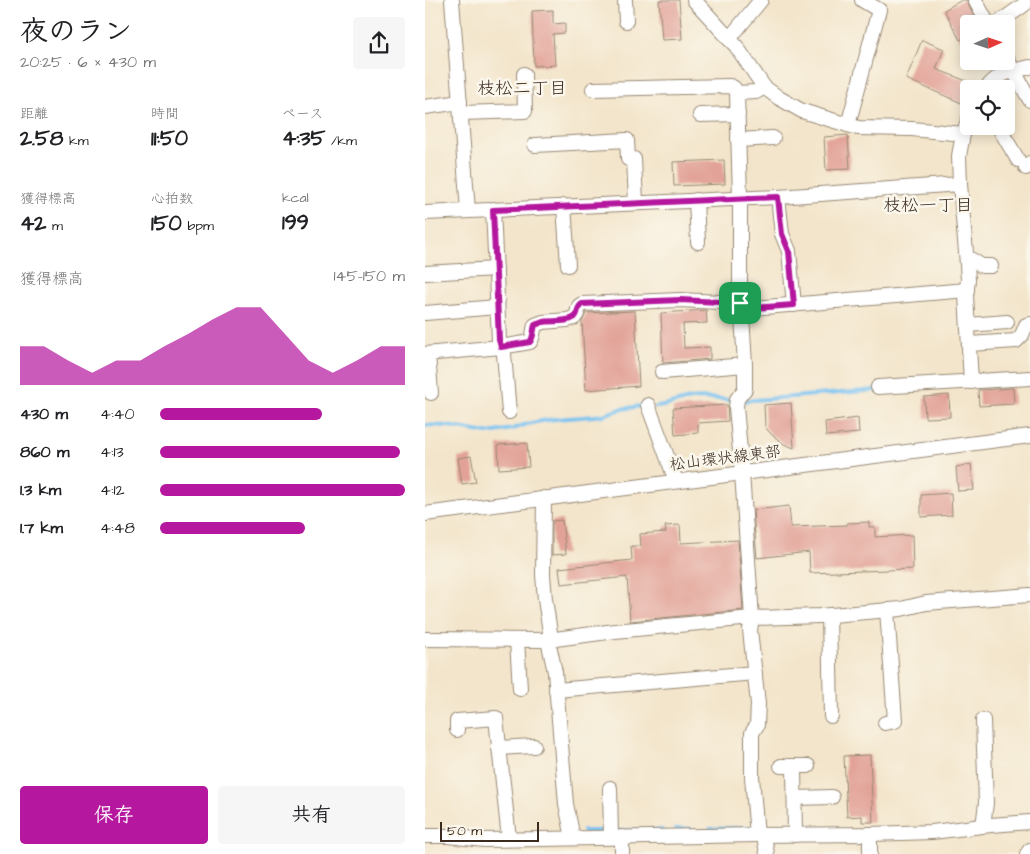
<!DOCTYPE html>
<html lang="ja">
<head>
<meta charset="utf-8">
<style>
  body { margin:0; font-family:"Architects Daughter","Klee One",sans-serif; background:#f6f6f6; color:#202124; height:100vh; display:flex; flex-direction:column; font-size:19px; white-space:nowrap }
  * { box-sizing:border-box; margin:0 }
  p { font-size:16px; color:#757577 }
  .icon { flex:none; width:28px; height:28px; fill:none; stroke:currentColor; stroke-width:2; stroke-linecap:round; stroke-linejoin:round }
  .map { position:relative; flex:1; overflow:hidden }
  .details { display:flex; flex-direction:column; background:#fff; width:425px }
  .details>* { flex:none }
  .needle { width:32px; rotate:87deg }
  .buttons { position:absolute; left:535px; top:15px; display:grid; gap:10px }
  .buttons a { display:grid; place-items:center; width:55px; height:55px; border-radius:5px; background:#fff; box-shadow:0 2px 12px #0003; font-size:25px }
  .scale { position:absolute; left:15px; bottom:12px; width:99px; box-sizing:border-box; padding-left:5px; border:2px solid #3b2a1e; border-top:0; font-size:14px; line-height:18px; white-space:nowrap; color:#3b2a1e; -webkit-text-stroke:4px #fbf7ec; paint-order:stroke }
  .pin { position:absolute; display:grid; place-items:center; width:42px; height:42px; color:#fff; margin:-21px; border-radius:10px; box-shadow:0 2px 8px #0006 }
  .round { display:grid; place-items:center; flex:none; width:52px; height:52px; border-radius:5px; background:#f6f6f6 }
  .summary { display:flex; align-items:center; justify-content:space-between; height:85px; padding:0 20px }
  h1 { font-size:28px; font-weight:700; line-height:38px }
  .metrics { display:grid; grid-template-columns:repeat(3,1fr); gap:8px; height:85px; padding:5px 20px }
  .metrics div { display:grid; align-content:center }
  .metrics b { font-size:21px; font-weight:700 }
  .metrics small { font-size:14px; font-weight:400 }
  .metrics p { font-size:14px }
  .chart { height:140px; padding:10px 20px }
  .chart p { display:flex; justify-content:space-between }
  .chart svg { width:100%; height:90px; margin-top:5px; fill:#b5179e; opacity:.7 }
  .action { display:flex; gap:10px; margin-top:auto; padding:10px 20px }
  .action a { flex:1; height:58px; border-radius:5px; background:#b5179e; color:#fff; font-size:20px; font-weight:700; line-height:58px; text-align:center }
  .action a+a { background:#f6f6f6; color:#202124 }
  ul { padding:0 20px; list-style:none; font-size:16px }
  li { display:grid; grid-template-columns:80px 60px 1fr; align-items:center; height:38px }
  li i { height:12px; border-radius:6px; background:#b5179e }
  main { display:flex; flex:1; min-height:0 }
  .map>svg:first-child { display:block }
  .lines { fill:none; stroke-linecap:round; stroke-linejoin:round }
  .stream { stroke:#77c1f0; stroke-width:4 }
  .building { fill:#e2a297 }
  .minor-casing { stroke:#978874; stroke-width:16 }
  .minor { stroke:#fff; stroke-width:14 }
  .route-casing { stroke:#fff; stroke-width:10 }
  .route { stroke:#b5179e; stroke-width:6 }
  .labels { text-anchor:middle; stroke-width:5; stroke-linejoin:round; paint-order:stroke }
  .street-label { font-size:16px; fill:#3b2a1e; stroke:#fbf7ec }
  .neighbourhood-label { font-size:18px; fill:#3b2a1e; stroke:#fbf7ec }
</style>
</head>
<body>
<main>
<section class="details">
<div class="summary"><div><h1>夜のラン</h1><p>20:25 · 6 × 430 m</p></div><a class="round"><svg class="icon" aria-label="share" viewBox="0 0 24 24"><path d="M12 15V3M7 8l5-5 5 5M5 13v7h14v-7"/></svg></a></div>
<div class="metrics">
<div><p>距離</p><b>2.58<small> km</small></b></div>
<div><p>時間</p><b>11:50</b></div>
<div><p>ペース</p><b>4:35<small> /km</small></b></div>
</div>
<div class="metrics">
<div><p>獲得標高</p><b>42<small> m</small></b></div>
<div><p>心拍数</p><b>150<small> bpm</small></b></div>
<div><p>kcal</p><b>199</b></div>
</div>
<div class="chart"><p><span>獲得標高</span>145–150 m</p>
<svg viewBox="0 0 160 44" preserveAspectRatio="none"><path d="M0 44V25L10 25L20 32L30 38L40 32L50 32L60 25L70 19L80 12L90 6L100 6L110 19L120 32L130 38L140 32L150 25L160 25V44z"/></svg>
</div>
<ul>
<li><b>430 m</b>4:40<i style="width:66%"></i></li>
<li><b>860 m</b>4:13<i style="width:98%"></i></li>
<li><b>1.3 km</b>4:12<i style="width:100%"></i></li>
<li><b>1.7 km</b>4:48<i style="width:59%"></i></li>
</ul>
<div class="action"><a>保存</a><a>共有</a></div>
</section>
<div class="map">
<svg width="605" height="854" viewBox="0 0 605 854">
  <rect width="100%" height="100%" fill="#fbf7ec"/>
  <filter id="ink" filterUnits="userSpaceOnUse"><feTurbulence type="fractalNoise" baseFrequency=".02" numOctaves="2"/><feDisplacementMap in="SourceGraphic" scale="10" xChannelSelector="R" yChannelSelector="G"/><feConvolveMatrix kernelMatrix="1 2 1 2 8 2 1 2 1" color-interpolation-filters="sRGB"/></filter>
  <filter id="wash" filterUnits="userSpaceOnUse"><feTurbulence type="fractalNoise" baseFrequency=".0096" numOctaves="4" result="noise"/><feDisplacementMap in="SourceGraphic" scale="20" xChannelSelector="R" yChannelSelector="G"/><feGaussianBlur stdDeviation="1.12" result="paint"/><feColorMatrix in="noise" values="0 0 0 0 0 0 0 0 0 0 0 0 0 0 0 0 0 1.4 0 .05"/><feComposite in="paint" operator="in"/></filter>
  <g filter="url(#wash)">
    <rect width="100%" height="100%" fill="#f3e5cb"/>
    <g class="lines">
      <!-- stream -->
      <g class="stream">
        <polyline points="316,401 452,390"/>
        <path d="M231,407C244,406 253,401 266,399C278,397 292,399 305,400"/>
        <polyline points="0,425 23,426 62,433 69,432 88,429 102,424 116,421 130,419 170,416 178,415 196,409 216,406"/>
        <polyline points="378,827 389,828"/>
        <polyline points="348,828 361,828"/>
        <polyline points="251,829 265,829"/>
        <polyline points="285,829 327,828"/>
        <polyline points="225,830 237,830"/>
        <polyline points="158,831 178,831"/>
        <polyline points="195,831 217,830"/>
      </g>
    </g>
    <g id="blocks">
      <!-- building -->
      <g class="building">
        <polygon points="234,0 254,0 257,39 237,40"/>
        <polygon points="537,0 541,0 553,24 544,24 544,35 535,40 519,10"/>
        <polygon points="128,10 128,24 140,23 140,33 128,34 130,65 109,66 107,11"/>
        <polygon points="497,40 519,49 511,69 544,82 544,99 541,105 481,79"/>
        <polygon points="423,135 425,169 401,170 399,137"/>
        <polygon points="299,160 300,184 249,186 248,162"/>
        <polygon points="281,310 282,323 258,324 259,348 285,347 285,359 238,363 236,313"/>
        <polygon points="210,311 214,386 161,390 157,322 161,313"/>
        <polygon points="588,388 589,404 554,406 553,390"/>
        <polygon points="524,395 525,417 500,418 499,397"/>
        <polygon points="366,403 369,448 359,444 346,434 340,427 339,405"/>
        <polygon points="302,405 303,421 273,423 273,433 250,435 248,408"/>
        <polygon points="433,418 434,433 401,436 400,422"/>
        <polygon points="102,443 104,467 74,469 73,445"/>
        <polygon points="46,456 51,482 37,484 33,458"/>
        <polygon points="546,464 549,490 533,491 531,467"/>
        <polygon points="526,493 527,515 496,517 496,495"/>
        <polygon points="364,506 366,527 422,525 422,523 444,522 444,527 450,527 450,537 487,535 488,569 385,573 384,552 332,558 328,510"/>
        <polygon points="137,520 141,554 127,555 127,521"/>
        <polygon points="255,525 256,543 313,540 318,610 205,621 202,577 136,584 134,568 207,560 206,546 216,546 215,534 241,532 240,526"/>
        <polygon points="445,755 448,822 437,822 437,816 422,817 419,756"/>
      </g>
    </g>
  </g>
  <g filter="url(#ink)">
    <use href="#blocks" fill-opacity="0" stroke="#978874" stroke-width="1"/>
    <g class="lines">
      <defs>
        <g id="minor">
          <polyline points="27,0 43,211"/>
          <polyline points="200,0 201,21"/>
          <polyline points="269,0 311,46 339,87 354,98 377,111 433,128 487,129 538,134"/>
          <polyline points="550,0 563,24"/>
          <polyline points="572,24 600,4"/>
          <polyline points="304,39 336,0"/>
          <polyline points="581,57 605,100"/>
          <polyline points="168,89 305,86 309,88 312,93"/>
          <path d="M561,89C574,72 585,72 605,67"/>
          <polyline points="0,107 35,102"/>
          <polyline points="36,113 100,111 99,74"/>
          <polyline points="275,115 313,114"/>
          <polyline points="544,119 538,134 534,156 535,184 542,264 543,280 541,295 546,382"/>
          <polyline points="423,125 454,10 437,0"/>
          <polyline points="573,126 593,160"/>
          <polyline points="313,140 348,138"/>
          <polyline points="110,145 202,140 203,159 209,159 211,203"/>
          <polyline points="601,168 605,163"/>
          <polyline points="353,197 357,234 364,251 369,305"/>
          <polyline points="271,200 273,242"/>
          <polyline points="139,206 143,265"/>
          <polyline points="68,209 74,340 79,354 84,412"/>
          <polyline points="0,213 353,197 535,184"/>
          <polyline points="542,257 557,266 566,266"/>
          <polyline points="0,273 71,269"/>
          <polyline points="316,309 542,290"/>
          <polyline points="0,313 72,307"/>
          <polyline points="543,325 582,322"/>
          <polyline points="544,344 591,341 597,335 601,325 605,324"/>
          <path d="M0,354L76,347L105,342C109,337 108,331 110,325L118,322L142,320L149,318L152,314L154,306L157,304L255,300L315,303"/>
          <polyline points="3,354 6,393"/>
          <polyline points="237,372 320,365"/>
          <polyline points="453,387 605,378"/>
          <polyline points="223,405 251,481"/>
          <polyline points="119,498 118,575 120,599 126,639"/>
          <polyline points="0,514 605,436"/>
          <polyline points="404,615 406,716"/>
          <polyline points="0,639 123,640 190,631 327,618 395,616 476,609 501,603 605,595"/>
          <polyline points="92,640 95,689"/>
          <polyline points="123,640 130,672 141,804 148,838"/>
          <polyline points="131,690 330,673"/>
          <polyline points="460,723 470,721 462,610"/>
          <polyline points="32,730 32,721 71,718 84,839"/>
          <polyline points="74,748 109,746"/>
          <polyline points="356,766 383,766"/>
          <polyline points="369,766 370,835"/>
          <polyline points="185,788 186,837"/>
          <polyline points="370,798 407,797"/>
          <polyline points="558,826 561,803 558,720"/>
          <polyline points="445,834 445,854"/>
          <polyline points="332,835 327,777 327,733 332,725 333,704 325,630 327,618 317,473 311,407 312,399 320,389 320,365 317,315 315,298 315,198 312,93 331,92 339,87"/>
          <polyline points="339,835 342,854"/>
          <polyline points="0,836 23,836 59,840 332,835 445,834 507,832 566,825 605,822"/>
          <polyline points="197,837 197,854"/>
          <polyline points="602,854 605,850"/>
        </g>
      </defs>
      <!-- minor casing -->
      <use href="#minor" class="minor-casing"/>
      <!-- minor -->
      <use href="#minor" class="minor"/>
    </g>
  </g>
  <g class="lines" filter="url(#ink)">
    <defs>
      <path id="route" d="M353,197L357,234L364,251L369,305L316,309L315,303L255,300L157,304C151,308 154,313 150,317C142,323 127,320 118,322C115,323 113,324 110,325C108,331 109,337 105,342L76,347L74,340L68,210Z"/>
    </defs>
    <!-- route casing -->
    <use href="#route" class="route-casing"/>
    <!-- route -->
    <use href="#route" class="route"/>
  </g>
  <g class="labels">
    <!-- street labels -->
    <g class="street-label">
      <text transform="translate(300 457) rotate(-7)" y="6">松山環状線東部</text>
    </g>
    <!-- neighbourhood labels -->
    <g class="neighbourhood-label">
      <text x="97" y="94">枝松二丁目</text>
      <text x="503" y="211">枝松一丁目</text>
    </g>
  </g>
</svg>
<div class="buttons">
<a><svg class="needle" viewBox="-14 -14 28 28"><path d="M0-13l5 13h-10z" fill="#e53935"/><path d="M0 13l5-13h-10z" fill="#757577"/></svg></a>
<a><svg class="icon" aria-label="locate" viewBox="0 0 24 24"><circle cx="12" cy="12" r="6"/><path d="M12 2v4M12 18v4M2 12h4M18 12h4"/></svg></a>
</div>
<div class="scale">50 m</div>
<div class="pin" style="left:315px;top:303px;background:#1e9e55"><svg class="icon" aria-label="arrive" viewBox="0 0 24 24"><path d="M6 21V4h12l-3 4 3 4H6"/></svg></div>
</div>
</main>
</body>
</html>
